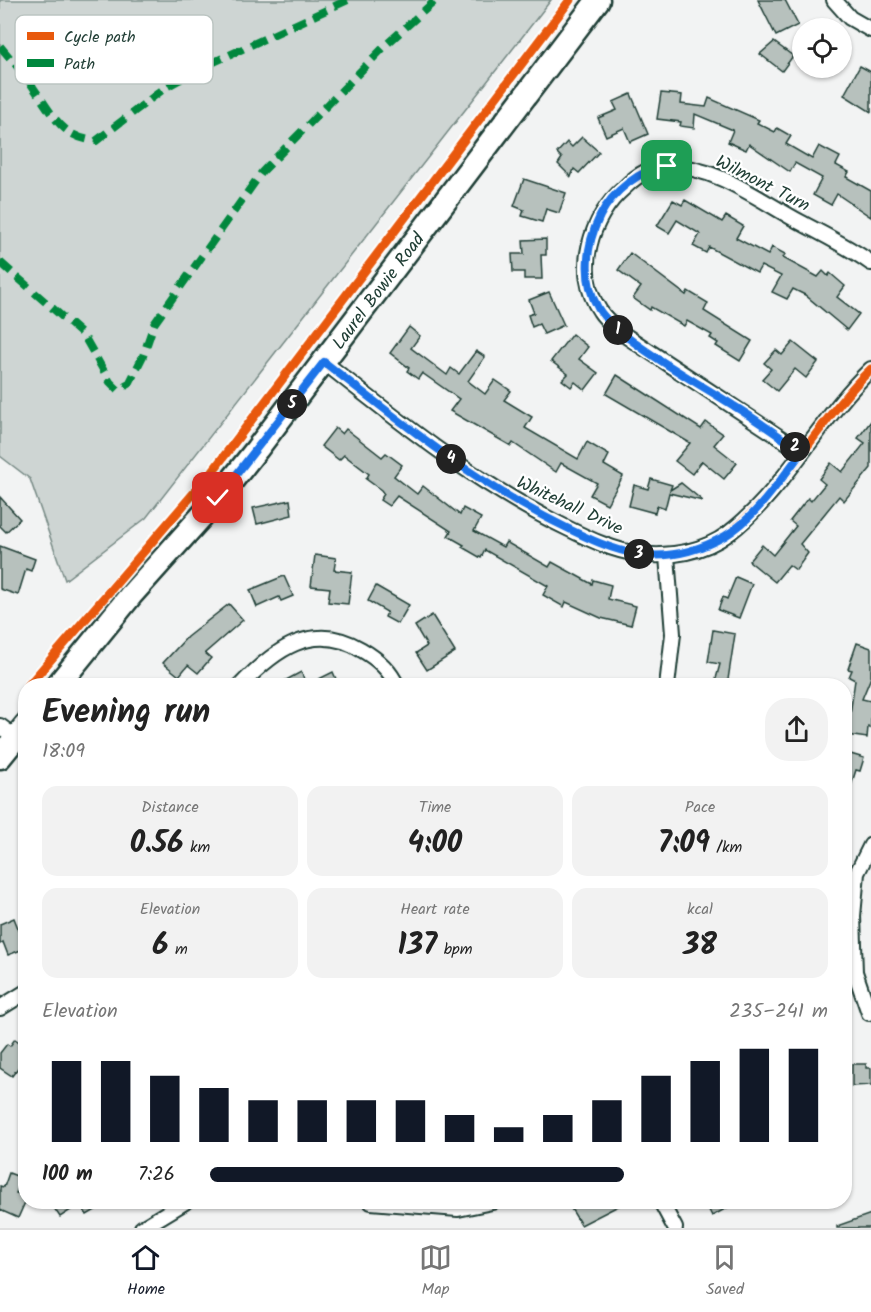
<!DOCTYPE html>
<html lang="en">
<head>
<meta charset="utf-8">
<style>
  body { margin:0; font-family:Kalam,sans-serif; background:#f2f2f2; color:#222; height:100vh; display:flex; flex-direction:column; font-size:22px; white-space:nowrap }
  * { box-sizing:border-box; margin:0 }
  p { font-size:20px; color:#767676 }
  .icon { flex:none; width:33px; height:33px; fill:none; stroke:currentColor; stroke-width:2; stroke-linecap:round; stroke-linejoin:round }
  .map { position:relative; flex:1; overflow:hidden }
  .panel { position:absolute; left:18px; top:678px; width:834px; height:531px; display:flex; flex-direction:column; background:#fff; border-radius:24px; box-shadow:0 2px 4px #0004 }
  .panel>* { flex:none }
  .controls { position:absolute; left:792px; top:18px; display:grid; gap:12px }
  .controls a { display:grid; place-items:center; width:60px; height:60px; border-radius:50%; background:#fff; box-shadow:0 2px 4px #0004; font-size:30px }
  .pin { position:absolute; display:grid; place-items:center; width:51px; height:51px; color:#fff; margin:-26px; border-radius:12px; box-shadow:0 3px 9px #0006 }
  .km { position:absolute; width:30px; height:30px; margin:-15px; border-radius:50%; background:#222; color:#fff; font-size:16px; line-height:30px; text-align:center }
  .round { display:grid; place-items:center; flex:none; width:63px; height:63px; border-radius:24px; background:#f2f2f2 }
  .head { display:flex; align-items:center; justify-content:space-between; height:102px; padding:0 24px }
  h1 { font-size:33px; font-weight:600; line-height:45px }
  .figures { display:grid; grid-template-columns:repeat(3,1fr); gap:9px; height:102px; padding:6px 24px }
  .figures div { display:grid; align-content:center; border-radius:15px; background:#f2f2f2; text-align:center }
  .figures b { font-size:30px; font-weight:600 }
  .figures small { font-size:16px; font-weight:400 }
  .figures p { font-size:16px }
  .chart { height:168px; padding:12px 24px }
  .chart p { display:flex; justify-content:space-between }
  .chart svg { width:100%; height:108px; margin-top:6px; stroke:#111827; stroke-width:6 }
  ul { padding:0 24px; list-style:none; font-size:20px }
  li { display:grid; grid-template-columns:96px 72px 1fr; align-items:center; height:45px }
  li i { height:15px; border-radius:8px; background:#111827 }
  .tab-bar { display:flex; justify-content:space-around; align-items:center; height:84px; border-top:2px solid #e0e0e0; background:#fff; font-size:16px; color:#767676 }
  .tab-bar a { display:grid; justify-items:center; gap:3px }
  .tab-bar .selected { color:#111827 }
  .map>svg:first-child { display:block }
  .green { fill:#ced5d3; stroke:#768984; stroke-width:1.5 }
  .building { fill:#b7c1bd; stroke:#1f3d34; stroke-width:1.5 }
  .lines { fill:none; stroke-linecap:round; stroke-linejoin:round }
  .minor-casing { stroke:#1f3d34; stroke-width:18 }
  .primary-casing { stroke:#1f3d34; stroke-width:27 }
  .minor { stroke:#fff; stroke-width:14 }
  .primary { stroke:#fff; stroke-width:22 }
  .quiet { stroke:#00873e; stroke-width:8; stroke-dasharray:15 8; stroke-linecap:butt }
  .cycleway-casing { stroke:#fff; stroke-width:13 }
  .cycleway { stroke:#e8590c; stroke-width:9 }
  .route-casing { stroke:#fff; stroke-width:12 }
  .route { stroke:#1a73e8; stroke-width:8 }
  .labels { text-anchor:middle; stroke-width:4.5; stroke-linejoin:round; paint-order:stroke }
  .street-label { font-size:18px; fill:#1f3d34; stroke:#fff }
  .key { fill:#fff; stroke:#bcc5c2; stroke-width:1.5 }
  .key-label { font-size:16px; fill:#1f3d34 }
</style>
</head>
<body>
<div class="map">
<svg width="871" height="1228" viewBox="0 0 871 1228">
  <rect width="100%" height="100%" fill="#f2f3f3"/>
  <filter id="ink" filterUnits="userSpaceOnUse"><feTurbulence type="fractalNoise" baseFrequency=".0167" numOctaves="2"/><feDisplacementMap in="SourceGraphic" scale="12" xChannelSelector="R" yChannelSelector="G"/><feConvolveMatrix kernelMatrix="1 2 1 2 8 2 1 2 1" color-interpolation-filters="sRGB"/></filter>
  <g filter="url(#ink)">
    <!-- green -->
    <polygon class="green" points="0,0 551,0 146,518 65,580 30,479 0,456"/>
    <!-- building -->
    <g class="building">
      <polygon points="758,0 785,0 798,25 776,36"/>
      <polygon points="774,42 793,56 782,71 760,54"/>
      <polygon points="860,66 871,72 871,112 844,95"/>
      <polygon points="661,93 682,95 681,104 706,107 709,98 759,120 757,123 775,132 777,128 791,136 786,144 812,159 819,146 840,157 836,165 849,172 846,177 871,191 871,217 837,194 831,205 813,195 822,178 795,163 790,172 749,144 746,150 728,142 733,130 695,114 694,128 680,126 681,122 657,119"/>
      <polygon points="631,94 648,134 630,142 624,128 606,136 598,118 617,110 613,102"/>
      <polygon points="582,137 599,152 579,173 574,169 571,177 558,164 562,158 557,153 567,142 572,147"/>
      <polygon points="524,179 566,193 559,213 546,209 542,222 522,216 524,210 514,206"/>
      <polygon points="673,200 682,205 685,200 722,222 726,216 743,226 736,238 768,255 772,247 785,254 783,258 818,277 823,271 828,276 830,273 845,286 837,297 859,314 847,330 805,295 793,289 787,299 772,292 781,276 761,266 757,273 709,247 706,253 693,246 700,234 677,220 669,233 657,226"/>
      <polygon points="546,239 546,255 541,255 542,279 524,279 524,272 513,272 512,254 524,254 523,240"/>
      <polygon points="630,253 686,295 688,291 708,303 704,311 752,341 740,361 716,346 718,343 710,338 712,335 687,321 684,326 651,307 650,310 633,298 641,287 618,270"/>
      <polygon points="549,292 564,325 544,334 539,324 532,327 528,315 534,313 529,300"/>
      <polygon points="409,327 420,336 411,348 447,375 451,368 459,374 476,351 485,357 468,381 485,394 495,380 511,391 504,400 532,417 525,428 578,459 587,442 609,455 604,465 623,476 607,504 590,495 597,483 561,463 556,472 513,443 511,446 450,411 459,399 422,373 418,379 407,371 409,368 390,353"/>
      <polygon points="572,334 588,347 579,359 598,373 585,390 575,382 571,387 562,380 568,374 551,361"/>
      <polygon points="793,342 818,362 806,378 795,369 777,391 762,379 771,369 764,363 776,350 782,355"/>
      <polygon points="617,375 701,429 706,422 723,434 714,445 737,463 724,479 702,461 692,474 675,461 690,443 606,394"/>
      <polygon points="871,421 871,468 844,501 839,496 800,544 808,553 796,570 789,565 775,582 749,561 762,545 773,555 796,526 790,521 808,498 811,501 825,484 819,479 831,463 842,472 865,443 858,438"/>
      <polygon points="335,428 342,434 346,429 382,457 386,453 402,465 394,476 417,494 423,486 460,515 463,508 481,518 474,531 503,547 506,542 549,567 552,562 592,584 593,580 611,585 608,599 636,606 631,625 601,618 566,602 564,607 543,595 548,586 485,550 481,558 462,547 464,545 448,536 451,531 397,496 389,506 380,500 384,494 381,490 366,479 369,474 344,455 339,460 321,446"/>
      <polygon points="651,479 672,485 670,490 681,483 703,501 669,493 665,509 657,506 655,513 629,506 634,485 648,489"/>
      <polygon points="0,497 20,519 6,532 0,526"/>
      <polygon points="290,500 292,515 257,524 253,508"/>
      <polygon points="0,546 35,559 31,571 26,569 18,595 0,589"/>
      <polygon points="315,555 336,558 334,570 352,572 348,604 328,602 330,588 311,586"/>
      <polygon points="284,576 293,596 281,601 279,597 257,607 250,590"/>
      <polygon points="736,577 752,584 739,618 718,610 723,597 727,599"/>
      <polygon points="376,586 409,605 398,624 385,617 387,612 368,601"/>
      <polygon points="229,604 243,620 205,653 211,658 198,673 188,665 179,676 163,663 187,637"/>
      <polygon points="432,615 455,652 427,670 416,653 427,646 415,626"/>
      <polygon points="713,630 735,634 727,686 714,686 720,664 708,662"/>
      <polygon points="857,643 871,648 871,677 862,699 871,701 871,728 868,727 867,738 847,735 855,680 849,677 852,670 848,669"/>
      <polygon points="301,672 307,685 333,672 339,686 275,686"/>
      <polygon points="844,752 864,758 860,771 856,770 847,798 844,797"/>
      <polygon points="14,918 26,948 8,955 3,942 0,944 0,924"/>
      <polygon points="15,1039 26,1047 26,1057 12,1076 0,1068 0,1053 7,1044 10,1046"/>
      <polygon points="852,1064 866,1064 866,1068 871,1068 871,1085 852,1086"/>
      <polygon points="9,1173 22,1178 16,1193 26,1196 26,1200 18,1218 0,1210 0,1186 4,1187"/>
      <polygon points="50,1202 109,1202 87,1215 80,1204 60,1217"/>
      <polygon points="567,1202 626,1202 581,1225"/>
      <polygon points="705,1202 738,1202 712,1216"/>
      <polygon points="871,1214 871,1228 837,1228 837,1226"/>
    </g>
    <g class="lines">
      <defs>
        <g id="minor">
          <polyline points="834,0 850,18 871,30"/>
          <path d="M324,362C401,423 478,485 567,528C589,539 614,551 639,554C669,558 704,552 729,533C786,489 819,419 871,369"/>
          <path d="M802,452L626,336C617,328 606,321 600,311C573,272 591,216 624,188C636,176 650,166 668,166C716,166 759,200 800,222C824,235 849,247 871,263"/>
          <path d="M240,686C274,650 313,620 362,650C376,658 390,670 397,686"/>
          <polyline points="667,686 673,634 667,556"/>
          <polyline points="0,726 15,737"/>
          <polyline points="0,1008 26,992"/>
          <polyline points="869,1013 855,972 853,916 857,873 871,845"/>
          <polyline points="371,1202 458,1209 492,1202"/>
          <polyline points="661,1202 675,1228"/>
          <polyline points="142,1228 185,1202"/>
        </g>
        <g id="primary">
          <polyline points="57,686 131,595 218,498 257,449 598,0"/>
          <polyline points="0,757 26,725"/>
        </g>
      </defs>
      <!-- minor casing -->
      <use href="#minor" class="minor-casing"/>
      <!-- primary casing -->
      <use href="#primary" class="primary-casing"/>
      <!-- minor -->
      <use href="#minor" class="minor"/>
      <!-- primary -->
      <use href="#primary" class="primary"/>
      <!-- quiet -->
      <g class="quiet">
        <path d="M0,46C12,61 25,74 35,90C54,116 61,137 96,141L166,87L199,69L348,0"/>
        <polyline points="0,262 84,336 110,382 118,390 129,384 143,356 154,324 262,172 388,43 436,0"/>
      </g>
      <defs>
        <g id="cycleway">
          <path d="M324,362C401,423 478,485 567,528C589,539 614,551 639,554C669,558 704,552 729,533C786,489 819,419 871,369"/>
          <polyline points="28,686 212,472 570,0"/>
        </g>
      </defs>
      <!-- cycleway casing -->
      <use href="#cycleway" class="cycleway-casing"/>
      <!-- cycleway -->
      <use href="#cycleway" class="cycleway"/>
    </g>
  </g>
  <g class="lines" filter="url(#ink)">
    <defs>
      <path id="route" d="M218,498L324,362C401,422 476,484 565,527C587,538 612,550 637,554C668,559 698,551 725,536C756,518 780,480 802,452C779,436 757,420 734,406C702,385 615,338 598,308C582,280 586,244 600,216C612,192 640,169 667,166"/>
    </defs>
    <!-- route casing -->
    <use href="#route" class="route-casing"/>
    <!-- route -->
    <use href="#route" class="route"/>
  </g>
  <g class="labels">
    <!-- street labels -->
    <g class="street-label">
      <text transform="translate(763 183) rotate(27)" y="6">Wilmont Turn</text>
      <text transform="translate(378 291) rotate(-53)" y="6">Laurel Bowie Road</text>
      <text transform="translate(570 505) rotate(25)" y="6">Whitehall Drive</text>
    </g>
  </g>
  <!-- legend -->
  <rect x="15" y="15" width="198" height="69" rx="9" class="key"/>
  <rect x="27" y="32" width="27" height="8" fill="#e8590c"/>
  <rect x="27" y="59" width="27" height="8" fill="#00873e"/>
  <g class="key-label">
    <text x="64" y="42">Cycle path</text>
    <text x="64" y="69">Path</text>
  </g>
</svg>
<div class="controls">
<a><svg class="icon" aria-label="locate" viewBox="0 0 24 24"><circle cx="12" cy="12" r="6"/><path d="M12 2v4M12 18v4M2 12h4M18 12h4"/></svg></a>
</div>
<div class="pin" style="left:667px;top:166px;background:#1e9e55"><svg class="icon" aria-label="arrive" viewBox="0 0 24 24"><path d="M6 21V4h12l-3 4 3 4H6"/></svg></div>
<div class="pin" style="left:218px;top:498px;background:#d93025"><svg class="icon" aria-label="check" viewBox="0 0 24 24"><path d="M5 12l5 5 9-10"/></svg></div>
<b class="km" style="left:618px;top:330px">1</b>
<b class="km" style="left:795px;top:447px">2</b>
<b class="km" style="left:639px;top:554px">3</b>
<b class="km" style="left:451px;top:459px">4</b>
<b class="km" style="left:292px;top:404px">5</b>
<section class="panel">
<div class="head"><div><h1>Evening run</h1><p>18:09</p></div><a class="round"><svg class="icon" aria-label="share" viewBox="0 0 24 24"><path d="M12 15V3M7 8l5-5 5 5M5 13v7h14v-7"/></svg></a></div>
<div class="figures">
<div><p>Distance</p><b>0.56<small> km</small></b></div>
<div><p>Time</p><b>4:00</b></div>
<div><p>Pace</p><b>7:09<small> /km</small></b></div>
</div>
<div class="figures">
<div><p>Elevation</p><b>6<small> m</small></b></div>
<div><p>Heart rate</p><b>137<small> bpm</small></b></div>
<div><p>kcal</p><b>38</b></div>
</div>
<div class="chart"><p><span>Elevation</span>235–241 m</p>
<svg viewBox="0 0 160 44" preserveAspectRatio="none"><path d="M5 44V11M15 44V11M25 44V17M35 44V22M45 44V27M55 44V27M65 44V27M75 44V27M85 44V33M95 44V38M105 44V33M115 44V27M125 44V17M135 44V11M145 44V6M155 44V6"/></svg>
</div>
<ul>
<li><b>100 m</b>7:26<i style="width:67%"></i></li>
</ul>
</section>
</div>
<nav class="tab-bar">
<a class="selected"><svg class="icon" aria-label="home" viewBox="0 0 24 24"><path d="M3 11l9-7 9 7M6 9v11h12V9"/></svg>Home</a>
<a><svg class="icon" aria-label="map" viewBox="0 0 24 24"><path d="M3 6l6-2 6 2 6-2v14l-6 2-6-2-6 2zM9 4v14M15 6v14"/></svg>Map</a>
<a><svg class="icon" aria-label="saved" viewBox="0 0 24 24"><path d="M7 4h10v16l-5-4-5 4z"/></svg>Saved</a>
</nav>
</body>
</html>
